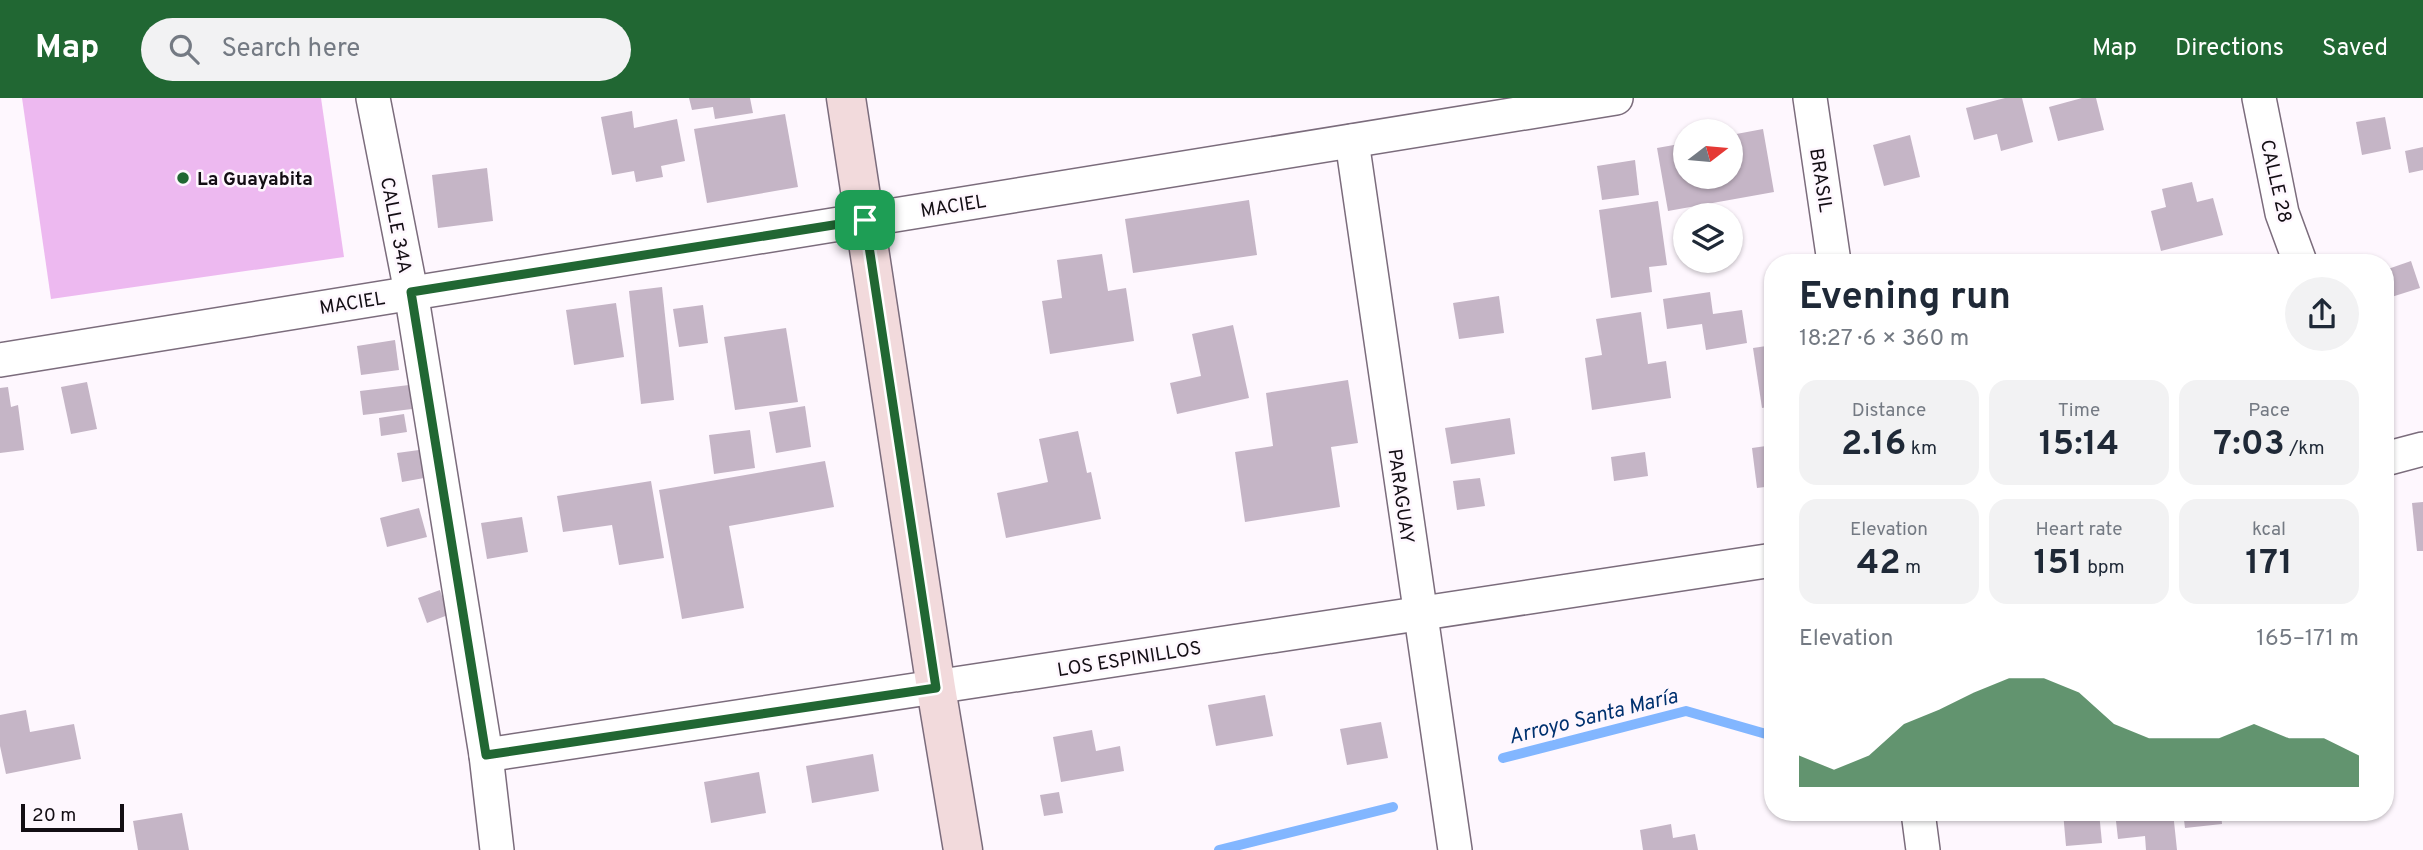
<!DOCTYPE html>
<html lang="en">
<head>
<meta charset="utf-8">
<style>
  body { margin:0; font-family:Overpass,sans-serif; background:#f2f2f3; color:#1f2937; height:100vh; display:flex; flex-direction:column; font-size:26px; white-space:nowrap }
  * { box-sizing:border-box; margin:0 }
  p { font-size:23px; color:#747a83 }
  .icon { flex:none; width:38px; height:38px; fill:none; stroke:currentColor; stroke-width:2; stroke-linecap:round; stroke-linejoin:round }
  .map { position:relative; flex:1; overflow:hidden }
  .side { position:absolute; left:1764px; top:156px; width:630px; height:567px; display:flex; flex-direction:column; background:#fff; border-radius:28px; box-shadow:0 2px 5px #0004 }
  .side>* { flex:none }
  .needle { width:46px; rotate:74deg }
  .controls { position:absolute; left:1673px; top:21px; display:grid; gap:14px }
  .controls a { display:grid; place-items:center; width:70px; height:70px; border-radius:50%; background:#fff; box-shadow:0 2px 5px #0004; font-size:35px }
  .scale { position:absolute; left:21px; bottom:18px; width:103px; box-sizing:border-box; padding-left:7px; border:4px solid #130e14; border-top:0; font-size:19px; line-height:24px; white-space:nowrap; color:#130e14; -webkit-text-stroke:5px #fef7fe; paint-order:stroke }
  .pin { position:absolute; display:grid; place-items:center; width:60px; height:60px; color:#fff; margin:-30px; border-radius:14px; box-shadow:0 4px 10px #0006 }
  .round { display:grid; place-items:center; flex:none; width:74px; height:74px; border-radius:37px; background:#f2f2f3 }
  .headline { display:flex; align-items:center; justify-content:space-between; height:119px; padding:0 35px }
  h1 { font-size:38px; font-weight:700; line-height:52px }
  .stats { display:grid; grid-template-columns:repeat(3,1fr); gap:10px; height:119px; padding:7px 35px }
  .stats div { display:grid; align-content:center; border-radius:18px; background:#f2f2f3; text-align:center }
  .stats b { font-size:35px; font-weight:700 }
  .stats small { font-size:19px; font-weight:400 }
  .stats p { font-size:19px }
  .chart { height:196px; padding:14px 35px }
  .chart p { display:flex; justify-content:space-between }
  .chart svg { width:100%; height:126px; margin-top:7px; fill:#216733; opacity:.7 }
  header { display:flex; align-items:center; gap:42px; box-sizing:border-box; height:98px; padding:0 35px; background:#216733; color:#fff }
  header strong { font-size:33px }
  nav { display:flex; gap:38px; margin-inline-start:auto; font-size:24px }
  .search { width:490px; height:63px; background:#f2f2f3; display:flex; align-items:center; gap:18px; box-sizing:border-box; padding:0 24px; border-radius:38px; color:#747a83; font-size:26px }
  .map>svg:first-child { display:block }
  .green { fill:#edb9f0 }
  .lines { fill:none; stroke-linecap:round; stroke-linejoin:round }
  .stream { stroke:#82b6ff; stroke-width:10 }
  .building { fill:#c5b5c6 }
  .street-casing { stroke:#7b6c7c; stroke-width:36 }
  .secondary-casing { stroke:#7b6c7c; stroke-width:41 }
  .street { stroke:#fff; stroke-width:33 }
  .secondary { stroke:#f2dadc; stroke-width:38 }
  .route-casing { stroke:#fff; stroke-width:14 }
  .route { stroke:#216733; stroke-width:9 }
  .poi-dot { fill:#216733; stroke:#fef7fe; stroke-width:2.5 }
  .labels { text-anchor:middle; stroke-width:5; stroke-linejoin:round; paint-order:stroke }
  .poi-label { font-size:19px; font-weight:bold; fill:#130e14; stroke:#fef7fe; text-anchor:start }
  .street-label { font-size:19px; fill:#130e14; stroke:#fef7fe }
  .water-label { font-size:21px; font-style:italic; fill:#00316f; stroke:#fef7fe }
</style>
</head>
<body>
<header>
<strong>Map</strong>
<div class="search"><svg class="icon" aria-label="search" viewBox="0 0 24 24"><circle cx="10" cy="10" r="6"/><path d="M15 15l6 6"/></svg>Search here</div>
<nav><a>Map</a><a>Directions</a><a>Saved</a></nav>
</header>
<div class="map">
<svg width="2423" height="752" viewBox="0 0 2423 752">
  <rect width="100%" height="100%" fill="#fef7fe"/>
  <!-- green -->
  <polygon class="green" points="22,0 321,0 344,159 51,201"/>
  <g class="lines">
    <!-- stream -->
    <g class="stream">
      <polyline points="1503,660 1686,613 1773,638"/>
      <polyline points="1219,752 1393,709"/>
    </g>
  </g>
  <!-- building -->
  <g class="building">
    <polygon points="689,0 750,0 753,15 715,21 713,9 692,12"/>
    <polygon points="2005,0 2022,0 2033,44 2001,53 1997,36 1974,42 1966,10"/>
    <polygon points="2082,0 2096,0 2104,32 2058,43 2049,9"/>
    <polygon points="632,13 634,30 677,21 685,63 661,68 663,79 636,84 634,73 612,77 601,19"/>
    <polygon points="785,16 798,89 707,105 694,31"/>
    <polygon points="2385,19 2391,51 2362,57 2356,24"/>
    <polygon points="1763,31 1774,94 1668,113 1657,50 1685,45 1685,79 1731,79 1731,37"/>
    <polygon points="1910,37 1920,79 1884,88 1873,47"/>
    <polygon points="2423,49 2423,72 2409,75 2405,53"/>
    <polygon points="1635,62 1639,97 1602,102 1597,68"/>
    <polygon points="487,70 493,123 438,130 432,77"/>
    <polygon points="2192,84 2197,104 2213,100 2223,137 2161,153 2151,113 2166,109 2162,91"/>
    <polygon points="1249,102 1257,157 1133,175 1125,121"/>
    <polygon points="1658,103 1667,167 1649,169 1652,194 1611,200 1599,112"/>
    <polygon points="1102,156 1108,193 1126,190 1134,243 1050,256 1042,203 1062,200 1057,162"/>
    <polygon points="2411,163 2420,190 2385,201 2385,172"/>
    <polygon points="662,189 674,302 641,306 629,193"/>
    <polygon points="1710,194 1713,216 1742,212 1747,245 1706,252 1702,226 1667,231 1663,201"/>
    <polygon points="1499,198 1504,235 1459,241 1453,205"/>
    <polygon points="616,205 624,259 574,267 566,212"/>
    <polygon points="703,207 708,245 679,249 673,211"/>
    <polygon points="1641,214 1648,266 1666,263 1671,300 1592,312 1585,260 1602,257 1596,221"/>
    <polygon points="1233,227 1249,300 1177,316 1170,285 1201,278 1192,236"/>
    <polygon points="786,230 798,304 735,312 724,239"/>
    <polygon points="395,242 399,272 361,277 357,248"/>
    <polygon points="1773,247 1773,308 1762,310 1753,250"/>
    <polygon points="1348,282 1358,345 1331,349 1340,409 1245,424 1235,354 1273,348 1266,295"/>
    <polygon points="87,284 97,331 71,336 61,289"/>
    <polygon points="409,287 412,311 363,317 360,293"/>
    <polygon points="8,289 11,309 18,307 24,352 0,355 0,290"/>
    <polygon points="805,308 811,349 776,355 769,314"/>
    <polygon points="404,316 407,334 381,338 379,320"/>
    <polygon points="1510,320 1515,356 1451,366 1445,330"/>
    <polygon points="750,332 755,370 714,376 709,337"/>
    <polygon points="1078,333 1087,375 1091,374 1101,421 1006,440 997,395 1048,384 1039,341"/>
    <polygon points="1773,347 1773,388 1757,390 1752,350"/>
    <polygon points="419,352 424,380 402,384 397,355"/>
    <polygon points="1645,354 1648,378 1614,383 1611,359"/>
    <polygon points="825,363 834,409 729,428 744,510 682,521 659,392"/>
    <polygon points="1480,380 1485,408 1457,412 1453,383"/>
    <polygon points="651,383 664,460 619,467 612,427 563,434 557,398"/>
    <polygon points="2423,404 2423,453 2417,453 2412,405"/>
    <polygon points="419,410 427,439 387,449 380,420"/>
    <polygon points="522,419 528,454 487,461 481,425"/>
    <polygon points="440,492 448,517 427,525 418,500"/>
    <polygon points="1265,597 1273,638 1216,648 1208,607"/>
    <polygon points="26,612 30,634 74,626 81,661 6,676 0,648 0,617"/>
    <polygon points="1381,624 1388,660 1347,667 1340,631"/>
    <polygon points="1092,632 1096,653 1120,648 1124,673 1061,684 1053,639"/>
    <polygon points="873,656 879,693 812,705 806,668"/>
    <polygon points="759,674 766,715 711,725 704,684"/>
    <polygon points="1059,694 1063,715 1044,718 1040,697"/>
    <polygon points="2063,714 2099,714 2102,745 2066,748"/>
    <polygon points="2115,714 2173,714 2177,752 2146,752 2145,738 2118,741"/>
    <polygon points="2183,714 2221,714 2222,726 2185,730"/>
    <polygon points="182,715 189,752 138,752 133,723"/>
    <polygon points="1671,726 1673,740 1695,736 1698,752 1643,752 1640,732"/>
  </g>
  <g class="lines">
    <defs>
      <g id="street">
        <polyline points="373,0 411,194 486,657 497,752"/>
        <polyline points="1810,0 1834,164"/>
        <polyline points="2259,0 2282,115 2300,164"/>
        <polyline points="1352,43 1455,752"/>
        <polyline points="0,262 1616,0"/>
        <polyline points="2385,361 2423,351"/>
        <polyline points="486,657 1773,462"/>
        <polyline points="1918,714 1923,752"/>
      </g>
      <polyline id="secondary" points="846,0 936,590 963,752"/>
    </defs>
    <!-- street casing -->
    <use href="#street" class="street-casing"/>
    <!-- secondary casing -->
    <use href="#secondary" class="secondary-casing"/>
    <!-- street -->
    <use href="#street" class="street"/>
    <!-- secondary -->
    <use href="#secondary" class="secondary"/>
  </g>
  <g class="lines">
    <defs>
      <polygon id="route" points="865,122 936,590 486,657 411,194"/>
    </defs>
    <!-- route casing -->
    <use href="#route" class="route-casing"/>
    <!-- route -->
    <use href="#route" class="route"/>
  </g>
  <!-- markers -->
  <circle class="poi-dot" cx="183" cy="80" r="7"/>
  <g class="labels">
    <!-- poi labels -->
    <g class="poi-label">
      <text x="197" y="87">La Guayabita</text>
    </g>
    <!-- street labels -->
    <g class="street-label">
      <text transform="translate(1822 82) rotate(81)" y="7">BRASIL</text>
      <text transform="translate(2277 83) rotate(77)" y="7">CALLE 28</text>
      <text transform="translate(953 107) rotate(-9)" y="7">MACIEL</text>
      <text transform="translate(397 127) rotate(79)" y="7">CALLE 34A</text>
      <text transform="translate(352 204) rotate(-9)" y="7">MACIEL</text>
      <text transform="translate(1402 398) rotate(82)" y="7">PARAGUAY</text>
      <text transform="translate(1129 560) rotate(-9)" y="7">LOS ESPINILLOS</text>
    </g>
    <!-- water labels -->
    <g class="water-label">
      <text transform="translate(1593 618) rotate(-14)" y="7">Arroyo Santa María</text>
    </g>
  </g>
</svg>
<div class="controls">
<a><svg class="needle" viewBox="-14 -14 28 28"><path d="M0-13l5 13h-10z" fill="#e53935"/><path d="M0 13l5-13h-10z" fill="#747a83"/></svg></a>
<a><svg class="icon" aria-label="layers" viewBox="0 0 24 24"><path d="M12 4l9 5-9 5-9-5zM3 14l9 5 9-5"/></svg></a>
</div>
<div class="scale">20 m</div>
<div class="pin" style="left:865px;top:122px;background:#1e9e55"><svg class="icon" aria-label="arrive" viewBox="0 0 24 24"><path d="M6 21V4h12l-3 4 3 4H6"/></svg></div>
<section class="side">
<div class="headline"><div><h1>Evening run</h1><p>18:27 · 6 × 360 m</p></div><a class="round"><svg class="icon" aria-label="share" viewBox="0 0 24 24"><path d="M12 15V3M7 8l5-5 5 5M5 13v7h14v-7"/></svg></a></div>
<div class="stats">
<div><p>Distance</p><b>2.16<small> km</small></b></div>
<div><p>Time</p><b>15:14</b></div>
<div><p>Pace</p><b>7:03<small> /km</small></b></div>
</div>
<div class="stats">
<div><p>Elevation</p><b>42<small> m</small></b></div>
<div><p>Heart rate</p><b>151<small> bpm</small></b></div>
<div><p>kcal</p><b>171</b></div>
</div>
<div class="chart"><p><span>Elevation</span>165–171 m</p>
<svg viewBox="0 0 160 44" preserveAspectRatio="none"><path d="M0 44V33L10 38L20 33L30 22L40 17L50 11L60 6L70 6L80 11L90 22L100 27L110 27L120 27L130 22L140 27L150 27L160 33V44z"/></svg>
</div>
</section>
</div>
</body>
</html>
